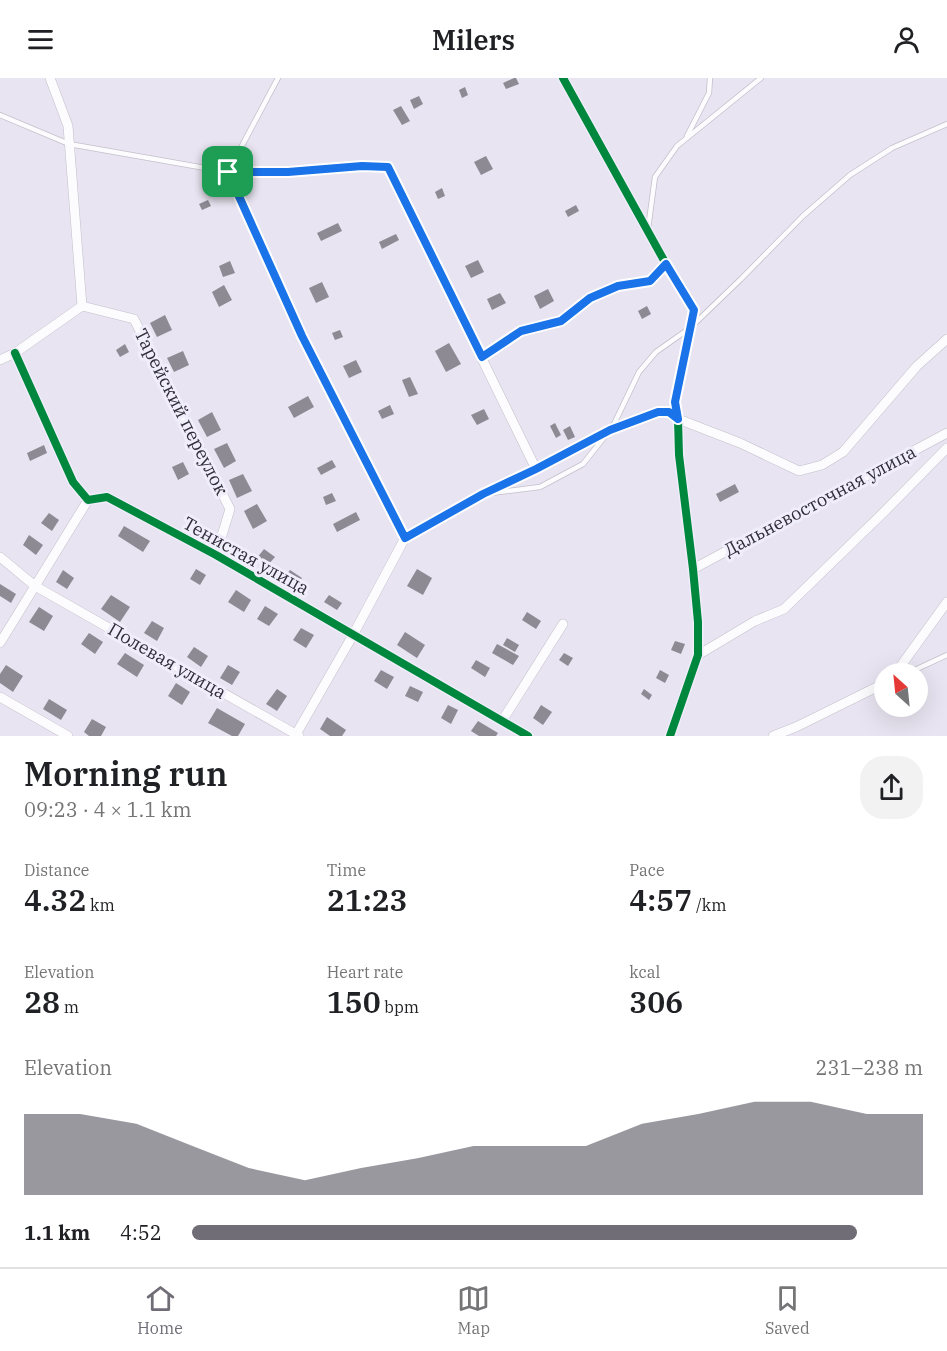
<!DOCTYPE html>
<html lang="en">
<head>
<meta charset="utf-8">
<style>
  body { margin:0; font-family:"IBM Plex Serif",serif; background:#f2f2f2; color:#202124; height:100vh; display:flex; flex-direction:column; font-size:22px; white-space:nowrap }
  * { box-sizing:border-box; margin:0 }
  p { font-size:20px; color:#757577 }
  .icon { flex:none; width:33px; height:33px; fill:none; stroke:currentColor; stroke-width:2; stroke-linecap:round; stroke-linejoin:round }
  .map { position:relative; height:658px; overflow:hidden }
  .panel { display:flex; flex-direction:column; background:#fff; flex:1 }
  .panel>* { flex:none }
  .needle { width:39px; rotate:333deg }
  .controls { position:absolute; left:874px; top:585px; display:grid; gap:12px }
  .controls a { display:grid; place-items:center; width:54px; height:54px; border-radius:50%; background:#fff; box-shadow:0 6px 24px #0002; font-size:30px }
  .pin { position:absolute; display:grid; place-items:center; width:51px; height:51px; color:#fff; margin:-26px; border-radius:12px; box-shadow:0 3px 9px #0006 }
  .round { display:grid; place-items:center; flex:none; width:63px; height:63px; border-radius:24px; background:#f2f2f2 }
  .head { display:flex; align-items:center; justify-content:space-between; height:102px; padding:0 24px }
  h1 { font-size:33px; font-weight:600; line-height:45px }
  .figures { display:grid; grid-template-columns:repeat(3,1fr); gap:9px; height:102px; padding:6px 24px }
  .figures div { display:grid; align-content:center }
  .figures b { font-size:30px; font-weight:600 }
  .figures small { font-size:16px; font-weight:400 }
  .figures p { font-size:16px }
  .chart { height:168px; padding:12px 24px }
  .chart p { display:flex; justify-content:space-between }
  .chart svg { width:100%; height:108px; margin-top:6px; fill:#706d77; opacity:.7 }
  ul { padding:0 24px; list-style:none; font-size:20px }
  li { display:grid; grid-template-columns:96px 72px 1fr; align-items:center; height:45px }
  li i { height:15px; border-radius:8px; background:#706d77 }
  header { display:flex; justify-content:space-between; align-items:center; height:78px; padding:0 24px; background:#fff; font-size:27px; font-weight:600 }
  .dock { display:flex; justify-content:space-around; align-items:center; height:84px; border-top:2px solid #e0e0e0; background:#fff; font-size:16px; color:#757577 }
  .dock a { display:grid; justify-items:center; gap:3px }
  .dock .active { color:#706d77 }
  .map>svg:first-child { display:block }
  .building { fill:#8d8a94 }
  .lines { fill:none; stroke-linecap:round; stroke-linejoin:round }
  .lane-casing { stroke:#c3c0cb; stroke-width:6 }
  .street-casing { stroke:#c3c0cb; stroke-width:10 }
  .lane { stroke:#fcfbfd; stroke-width:4.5 }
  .street { stroke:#fcfbfd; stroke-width:9 }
  .cycleway-casing { stroke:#f1eefc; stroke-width:11 }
  .cycleway { stroke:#00873e; stroke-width:8 }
  .route-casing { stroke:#fff; stroke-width:12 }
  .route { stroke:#1a73e8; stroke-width:8 }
  .labels { text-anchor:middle; stroke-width:6; stroke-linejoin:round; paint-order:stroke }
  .street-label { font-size:18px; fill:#302d36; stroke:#f1eefc }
</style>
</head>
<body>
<header><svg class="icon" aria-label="menu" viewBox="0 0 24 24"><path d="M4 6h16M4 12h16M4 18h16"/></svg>Milers<svg class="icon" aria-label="person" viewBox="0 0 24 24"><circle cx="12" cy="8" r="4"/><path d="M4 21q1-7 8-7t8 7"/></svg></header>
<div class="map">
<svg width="947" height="658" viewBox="0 0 947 658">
  <rect width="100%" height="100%" fill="#e8e4f1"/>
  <!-- building -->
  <g class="building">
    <polygon points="514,0 516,0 519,6 506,11 503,5"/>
    <polygon points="465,9 468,17 462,20 459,12"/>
    <polygon points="419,18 423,26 414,31 410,22"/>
    <polygon points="401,28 410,43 402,47 393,32"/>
    <polygon points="486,78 493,91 481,97 474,84"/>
    <polygon points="442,110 445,118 438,121 435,114"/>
    <polygon points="208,122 211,128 202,132 199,126"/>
    <polygon points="576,127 579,133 568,139 565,133"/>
    <polygon points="338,145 342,153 321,163 317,155"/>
    <polygon points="396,156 399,162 382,171 379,164"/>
    <polygon points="478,182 484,194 471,200 465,188"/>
    <polygon points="230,183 235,195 223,199 219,188"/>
    <polygon points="322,204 329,219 316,225 309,210"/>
    <polygon points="224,207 232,222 219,229 212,214"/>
    <polygon points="548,211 554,223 540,231 534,218"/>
    <polygon points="500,215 506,225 492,232 487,221"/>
    <polygon points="647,228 651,236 642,241 638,233"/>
    <polygon points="165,237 172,252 157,259 150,245"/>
    <polygon points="340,252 343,259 335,262 332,255"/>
    <polygon points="449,265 461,286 446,294 435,273"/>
    <polygon points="125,266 129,274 120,279 116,272"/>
    <polygon points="183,273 189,287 174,294 167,280"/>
    <polygon points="356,282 362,294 349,300 343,288"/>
    <polygon points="410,299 418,316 409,319 402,302"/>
    <polygon points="308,318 314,329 294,340 288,329"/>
    <polygon points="390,327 394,336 382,341 378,333"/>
    <polygon points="484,331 489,341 477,347 471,337"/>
    <polygon points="212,334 221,352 207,359 198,342"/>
    <polygon points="555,345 561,357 556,360 550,348"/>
    <polygon points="570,348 575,359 568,362 563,352"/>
    <polygon points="227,365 236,383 224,390 214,371"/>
    <polygon points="44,367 47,375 30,383 27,375"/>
    <polygon points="332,382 336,389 321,397 317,390"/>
    <polygon points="183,384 189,396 178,402 172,389"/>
    <polygon points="243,396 252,413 237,420 229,402"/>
    <polygon points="735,406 739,414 720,424 716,416"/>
    <polygon points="332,415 336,423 326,427 323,419"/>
    <polygon points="257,426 267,443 253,451 244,433"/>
    <polygon points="356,434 360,442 337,454 333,446"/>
    <polygon points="49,435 59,442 52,453 41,445"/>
    <polygon points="124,448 150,463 143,474 118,458"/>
    <polygon points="29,457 43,467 36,477 23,467"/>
    <polygon points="264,471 275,479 267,488 257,480"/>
    <polygon points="196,491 206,497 200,507 190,501"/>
    <polygon points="417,491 432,500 423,517 407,508"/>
    <polygon points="63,492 74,500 67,511 56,504"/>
    <polygon points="290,492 302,500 296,508 284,500"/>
    <polygon points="0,506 16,516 11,525 0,518"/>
    <polygon points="236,512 251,522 244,534 228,524"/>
    <polygon points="111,517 130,529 120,544 101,531"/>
    <polygon points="329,517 342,525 337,532 324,524"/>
    <polygon points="265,528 278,536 269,548 257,541"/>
    <polygon points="39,529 53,538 44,553 29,544"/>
    <polygon points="527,534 541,543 536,551 522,542"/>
    <polygon points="152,543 164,550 157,563 144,555"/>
    <polygon points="301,550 314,557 306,570 293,562"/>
    <polygon points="405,554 425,567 417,580 397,567"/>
    <polygon points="89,555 103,564 95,576 81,566"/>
    <polygon points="507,560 519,567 515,574 503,567"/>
    <polygon points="675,563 685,566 681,576 671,572"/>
    <polygon points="497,566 519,578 513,587 492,575"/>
    <polygon points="194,569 208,578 201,589 187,579"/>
    <polygon points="125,575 144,587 137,599 117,586"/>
    <polygon points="564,575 573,580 568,588 559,582"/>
    <polygon points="476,582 490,590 485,599 471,590"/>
    <polygon points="6,587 23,598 13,614 0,605 0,596"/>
    <polygon points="228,587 240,594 232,607 220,600"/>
    <polygon points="381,592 394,599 387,611 374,603"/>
    <polygon points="660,592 669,597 665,605 656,600"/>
    <polygon points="176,605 190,614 182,627 168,618"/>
    <polygon points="410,608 423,614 418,624 405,618"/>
    <polygon points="277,611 287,618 277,633 266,626"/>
    <polygon points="644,611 652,617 649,622 641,616"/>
    <polygon points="49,621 67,632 61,642 43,631"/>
    <polygon points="448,627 458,632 451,646 441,640"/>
    <polygon points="541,627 552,634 543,647 533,640"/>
    <polygon points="217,630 245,646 238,658 232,658 208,645"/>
    <polygon points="327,639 346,652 342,658 330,658 320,651"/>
    <polygon points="92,641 106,649 101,658 89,658 84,654"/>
    <polygon points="478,643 498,655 496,658 479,658 471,653"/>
  </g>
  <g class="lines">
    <defs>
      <g id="lane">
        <polyline points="0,37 69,66 228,94 288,95 362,88 388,89"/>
        <polyline points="687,58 709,15 710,0"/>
        <polyline points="228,94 278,0"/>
        <polyline points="648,151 655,99 677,68 761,0"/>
        <polyline points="482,279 521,253 561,243 590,220 618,208 650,203 666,187"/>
        <polyline points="611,350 614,346 639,294 656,274 690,250 741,201 803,138 850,97 892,70 947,46"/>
        <polyline points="491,415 540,409 583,386 606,357"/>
        <polyline points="906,596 947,577"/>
      </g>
      <g id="street">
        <polyline points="50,0 68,48 82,228"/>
        <polyline points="563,0 666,186 694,232 675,324 678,341 679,377 693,491 698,544 698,577 670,658"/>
        <polyline points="388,89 536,391 483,416 405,460"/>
        <polyline points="228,94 302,258 405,460 353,557 295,658"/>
        <polyline points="82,228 134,241 230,431 216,477"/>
        <polyline points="15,275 73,404 88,422 107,419 216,477 528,658"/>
        <polyline points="0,282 15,275 82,228"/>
        <polyline points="536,391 610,352 658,334 669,334 678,341 740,365 799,393 822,387 843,374 917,288 947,261"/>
        <polyline points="0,479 35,508 299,658"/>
        <polyline points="693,491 947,355"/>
        <polyline points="0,565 88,422"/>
        <polyline points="698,577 755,543 784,531 885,433 947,370"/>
        <polyline points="895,596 947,524"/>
        <polyline points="0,619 68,658"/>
        <polyline points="502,643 563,546"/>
        <polyline points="773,658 796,649 885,605"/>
      </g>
    </defs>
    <!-- lane casing -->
    <use href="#lane" class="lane-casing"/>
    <!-- street casing -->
    <use href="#street" class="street-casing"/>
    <!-- lane -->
    <use href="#lane" class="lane"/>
    <!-- street -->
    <use href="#street" class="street"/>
    <defs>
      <g id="cycleway">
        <polyline points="563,0 666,186 694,232 675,324 678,341 679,377 693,491 698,544 698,577 670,658"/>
        <polyline points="15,275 73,404 88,422 107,419 216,477 528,658"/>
      </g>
    </defs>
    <!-- cycleway casing -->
    <use href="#cycleway" class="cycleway-casing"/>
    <!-- cycleway -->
    <use href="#cycleway" class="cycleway"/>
  </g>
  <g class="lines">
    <defs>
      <polygon id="route" points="362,88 388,89 482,279 521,253 561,243 590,220 618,208 650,203 666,186 694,232 675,324 678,341 669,334 658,334 610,352 536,391 483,416 405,460 302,258 228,94 288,94"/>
    </defs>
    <!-- route casing -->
    <use href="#route" class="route-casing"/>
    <!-- route -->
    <use href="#route" class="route"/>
  </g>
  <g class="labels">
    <!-- street labels -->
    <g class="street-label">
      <text transform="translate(181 334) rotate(63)" y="6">Тарейский переулок</text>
      <text transform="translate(820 423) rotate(-28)" y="6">Дальневосточная улица</text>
      <text transform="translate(246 478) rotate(29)" y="6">Тенистая улица</text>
      <text transform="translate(167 583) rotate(30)" y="6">Полевая улица</text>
    </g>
  </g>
</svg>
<div class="controls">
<a><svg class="needle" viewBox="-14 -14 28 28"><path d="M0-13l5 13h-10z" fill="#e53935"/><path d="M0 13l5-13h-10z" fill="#757577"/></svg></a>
</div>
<div class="pin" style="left:228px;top:94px;background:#1e9e55"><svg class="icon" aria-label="arrive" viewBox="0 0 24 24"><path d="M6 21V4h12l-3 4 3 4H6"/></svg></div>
</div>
<section class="panel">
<div class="head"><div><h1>Morning run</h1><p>09:23 · 4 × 1.1 km</p></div><a class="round"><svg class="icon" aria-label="share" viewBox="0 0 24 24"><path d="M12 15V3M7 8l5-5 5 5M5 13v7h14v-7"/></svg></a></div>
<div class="figures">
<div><p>Distance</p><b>4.32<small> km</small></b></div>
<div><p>Time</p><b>21:23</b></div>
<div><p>Pace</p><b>4:57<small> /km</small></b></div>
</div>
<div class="figures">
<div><p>Elevation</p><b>28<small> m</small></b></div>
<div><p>Heart rate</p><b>150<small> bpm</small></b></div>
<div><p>kcal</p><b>306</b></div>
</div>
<div class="chart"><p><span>Elevation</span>231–238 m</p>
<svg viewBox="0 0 160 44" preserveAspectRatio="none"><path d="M0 44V11L10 11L20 15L30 24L40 33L50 38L60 33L70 29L80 24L90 24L100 24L110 15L120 11L130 6L140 6L150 11L160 11V44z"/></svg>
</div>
<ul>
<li><b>1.1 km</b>4:52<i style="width:91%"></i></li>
</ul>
</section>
<nav class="dock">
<a class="active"><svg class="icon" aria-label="home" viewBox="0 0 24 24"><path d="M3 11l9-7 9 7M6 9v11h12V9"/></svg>Home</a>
<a><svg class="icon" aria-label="map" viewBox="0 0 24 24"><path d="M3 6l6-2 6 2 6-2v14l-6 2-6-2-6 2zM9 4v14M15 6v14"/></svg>Map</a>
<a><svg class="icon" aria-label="saved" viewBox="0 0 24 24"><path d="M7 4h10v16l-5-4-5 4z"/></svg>Saved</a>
</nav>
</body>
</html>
